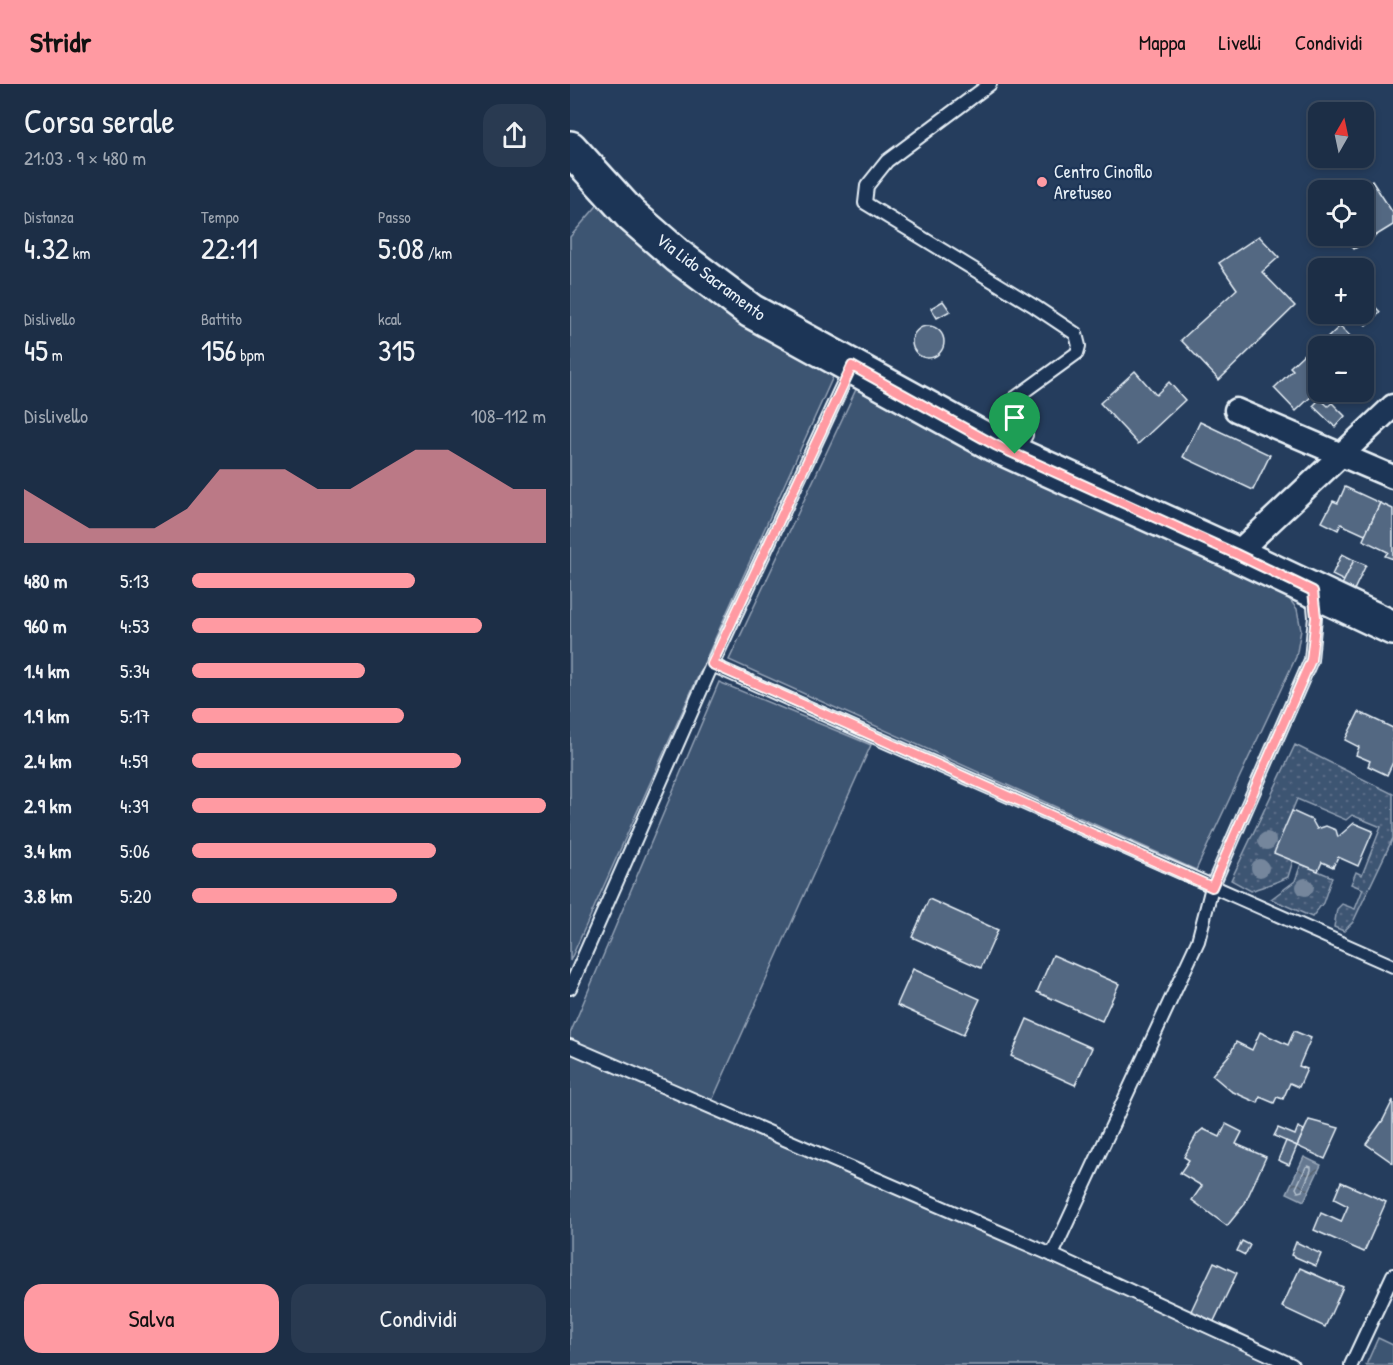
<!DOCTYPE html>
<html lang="it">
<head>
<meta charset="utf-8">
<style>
  body { margin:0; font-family:"Patrick Hand",sans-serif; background:#293a51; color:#f1f3f6; height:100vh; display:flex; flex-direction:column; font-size:22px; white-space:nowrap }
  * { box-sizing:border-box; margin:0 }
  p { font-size:20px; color:#a0a8b3 }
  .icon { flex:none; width:33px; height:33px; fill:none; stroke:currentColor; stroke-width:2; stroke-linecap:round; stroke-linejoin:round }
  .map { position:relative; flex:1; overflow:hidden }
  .side { display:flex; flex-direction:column; background:#1c2e46; width:570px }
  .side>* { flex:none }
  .needle { width:39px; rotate:9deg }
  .fabs { position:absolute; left:738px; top:18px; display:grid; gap:12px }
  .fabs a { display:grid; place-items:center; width:66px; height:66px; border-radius:12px; background:#1c2e46; box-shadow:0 3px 9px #0003,0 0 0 2px #3a4a5f; font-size:30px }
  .pin { position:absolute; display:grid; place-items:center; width:51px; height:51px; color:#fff; margin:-62px -26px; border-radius:50% 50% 50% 0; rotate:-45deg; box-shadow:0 0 6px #0007 }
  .pin .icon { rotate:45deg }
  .round { display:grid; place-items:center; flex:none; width:63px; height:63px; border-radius:18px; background:#293a51 }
  .overview { display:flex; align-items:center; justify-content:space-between; height:102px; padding:0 24px }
  h1 { font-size:33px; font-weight:600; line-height:45px }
  .stats { display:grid; grid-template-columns:repeat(3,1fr); gap:9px; height:102px; padding:6px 24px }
  .stats div { display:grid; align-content:center }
  .stats b { font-size:30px; font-weight:600 }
  .stats small { font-size:16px; font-weight:400 }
  .stats p { font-size:16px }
  .chart { height:168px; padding:12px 24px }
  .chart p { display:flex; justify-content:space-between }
  .chart svg { width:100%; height:108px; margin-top:6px; fill:#ff9aa2; opacity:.7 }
  .cta { display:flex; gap:12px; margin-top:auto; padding:12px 24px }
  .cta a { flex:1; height:69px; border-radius:18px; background:#ff9aa2; color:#111; font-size:24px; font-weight:600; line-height:69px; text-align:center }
  .cta a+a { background:#293a51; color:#f1f3f6 }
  ul { padding:0 24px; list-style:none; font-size:20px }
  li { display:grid; grid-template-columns:96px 72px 1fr; align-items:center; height:45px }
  li i { height:15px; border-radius:8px; background:#ff9aa2 }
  header { display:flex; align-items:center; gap:36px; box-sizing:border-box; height:84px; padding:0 30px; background:#ff9aa2; color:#111 }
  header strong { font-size:28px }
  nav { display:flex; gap:33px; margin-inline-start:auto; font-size:21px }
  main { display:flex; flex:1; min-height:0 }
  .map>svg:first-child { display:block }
  .green { fill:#3e5472; stroke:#93a2b5; stroke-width:1.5 }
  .garden { fill:url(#garden-dots); stroke:#93a2b5; stroke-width:1.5 }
  .water { fill:url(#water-waves); stroke:#99a8ba; stroke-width:1.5 }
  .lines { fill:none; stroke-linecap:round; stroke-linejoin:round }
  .shore { stroke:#b4c1ce; stroke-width:1.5 }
  .building { fill:#536782; stroke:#e8f1f8; stroke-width:1.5 }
  .lane-casing { stroke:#e8f1f8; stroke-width:16 }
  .street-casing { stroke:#e8f1f8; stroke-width:27 }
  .secondary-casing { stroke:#e8f1f8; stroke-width:38 }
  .lane { stroke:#1d3557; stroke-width:12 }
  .street { stroke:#1d3557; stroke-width:22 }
  .secondary { stroke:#1d3557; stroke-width:33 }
  .tree { fill:#74869c }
  .route-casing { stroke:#fff; stroke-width:12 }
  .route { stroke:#ff9aa2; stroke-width:8 }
  .poi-dot { fill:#ff9aa2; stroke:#1d3557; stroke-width:2 }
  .labels { text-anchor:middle; stroke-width:4.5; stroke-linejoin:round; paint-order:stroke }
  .poi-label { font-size:18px; fill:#e8f1f8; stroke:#1d3557; text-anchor:start }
  .street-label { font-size:18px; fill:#e8f1f8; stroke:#1d3557 }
</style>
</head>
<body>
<header>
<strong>Stridr</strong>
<nav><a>Mappa</a><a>Livelli</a><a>Condividi</a></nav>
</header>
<main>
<section class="side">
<div class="overview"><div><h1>Corsa serale</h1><p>21:03 · 9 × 480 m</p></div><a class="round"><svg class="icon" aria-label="share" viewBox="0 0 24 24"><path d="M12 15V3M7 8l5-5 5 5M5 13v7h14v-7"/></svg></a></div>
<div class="stats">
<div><p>Distanza</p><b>4.32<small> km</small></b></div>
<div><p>Tempo</p><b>22:11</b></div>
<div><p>Passo</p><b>5:08<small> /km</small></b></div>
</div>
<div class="stats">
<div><p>Dislivello</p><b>45<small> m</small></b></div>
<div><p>Battito</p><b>156<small> bpm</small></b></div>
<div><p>kcal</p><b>315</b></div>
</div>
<div class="chart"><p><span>Dislivello</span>108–112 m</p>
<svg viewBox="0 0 160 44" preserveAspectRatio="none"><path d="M0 44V22L10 30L20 38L30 38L40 38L50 30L60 14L70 14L80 14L90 22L100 22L110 14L120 6L130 6L140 14L150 22L160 22V44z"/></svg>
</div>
<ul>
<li><b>480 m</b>5:13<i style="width:63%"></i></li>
<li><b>960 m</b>4:53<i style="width:82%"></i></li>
<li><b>1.4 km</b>5:34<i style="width:49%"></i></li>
<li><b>1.9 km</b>5:17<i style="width:60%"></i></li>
<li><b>2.4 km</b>4:59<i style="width:76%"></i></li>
<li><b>2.9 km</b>4:39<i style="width:100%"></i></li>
<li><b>3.4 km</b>5:06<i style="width:69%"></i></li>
<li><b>3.8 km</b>5:20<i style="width:58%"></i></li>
</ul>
<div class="cta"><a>Salva</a><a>Condividi</a></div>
</section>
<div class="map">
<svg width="823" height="1281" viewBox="0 0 823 1281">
  <defs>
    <pattern id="garden-dots" width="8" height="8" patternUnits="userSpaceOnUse" patternTransform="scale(1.5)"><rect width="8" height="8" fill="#3e5472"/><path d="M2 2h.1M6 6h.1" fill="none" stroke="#5a6d87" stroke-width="1.8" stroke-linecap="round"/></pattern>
    <pattern id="water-waves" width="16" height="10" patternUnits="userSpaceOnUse" patternTransform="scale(1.5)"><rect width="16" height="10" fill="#657890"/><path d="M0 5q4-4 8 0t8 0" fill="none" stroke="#576270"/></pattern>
  </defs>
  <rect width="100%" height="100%" fill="#253d5d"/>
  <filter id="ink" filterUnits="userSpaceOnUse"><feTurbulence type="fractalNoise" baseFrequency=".0167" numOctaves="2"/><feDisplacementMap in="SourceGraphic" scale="12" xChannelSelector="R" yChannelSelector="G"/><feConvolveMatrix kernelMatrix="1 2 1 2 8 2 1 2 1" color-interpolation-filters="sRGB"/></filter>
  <g filter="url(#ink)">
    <!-- green -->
    <g class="green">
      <polygon points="32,116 266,286 0,877 0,153"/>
      <polygon points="289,299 710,503 727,525 731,546 726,573 626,786 159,576"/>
      <polygon points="149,598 301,661 142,1017 0,958 0,950"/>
      <polygon points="0,968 458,1167 685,1270 706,1281 0,1281"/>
      <polygon points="808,1254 823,1261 823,1281 796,1281"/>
    </g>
    <!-- garden -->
    <g class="garden">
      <path d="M725,661L823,710V754L783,838L774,847L764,843L767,825L772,820L785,825L793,805L781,800L786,788L792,791L811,743L782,731L776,736L727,715L722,727L723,777L718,793C706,799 693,802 681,807L661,796Z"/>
      <polygon points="731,780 762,793 753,819 742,833 701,815 725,797"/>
    </g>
    <!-- water -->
    <polygon class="water" points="734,1073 751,1081 734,1117 717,1109"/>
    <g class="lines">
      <!-- shore -->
      <polygon class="shore" points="738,1082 741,1083 741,1086 732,1107 728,1108 726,1104 736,1083"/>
    </g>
    <!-- building -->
    <g class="building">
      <polygon points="802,97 823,129 823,141 784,165 775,152 794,152 794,106 788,106"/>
      <polygon points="689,152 709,173 692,188 725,222 649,296 611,256 667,205 649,179"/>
      <polygon points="794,211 810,228 796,241 785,230 794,230"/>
      <polygon points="373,217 380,227 367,234 361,224"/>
      <circle cx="358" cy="258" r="16"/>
      <polygon points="770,242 790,262 748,262 748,306 726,327 704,304 723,286 720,283 748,257 751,260"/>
      <polygon points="565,287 586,311 599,298 615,316 568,360 530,319"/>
      <polygon points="750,315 758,322 762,319 775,332 765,343 743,322"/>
      <polygon points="630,338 700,371 683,406 613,373"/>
      <polygon points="775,403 810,419 795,451 771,440 768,446 752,438 763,417 768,419"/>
      <polygon points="810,419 823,425 823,475 815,472 818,468 793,456"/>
      <polygon points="772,470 784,476 774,497 762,491"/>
      <polygon points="784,476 796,481 782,510 770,505"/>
      <polygon points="789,628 823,644 823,678 817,691 798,682 800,677 786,671 789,663 775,656"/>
      <polygon points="722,727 742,736 747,745 756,742 766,746 768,753 784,739 803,747 788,782 768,773 763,783 752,778 748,787 704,769"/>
      <polygon points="359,815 428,846 411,884 342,853"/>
      <polygon points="483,871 549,900 532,937 467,908"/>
      <polygon points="343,885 410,915 393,951 327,921"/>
      <polygon points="457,935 522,964 505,1001 441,972"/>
      <polygon points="724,947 741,954 729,982 737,985 729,1003 720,999 713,1015 707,1013 704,1019 690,1013 688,1019 661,1007 642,991 660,970 666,958 682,966 690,948 718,961"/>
      <polygon points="823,1016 823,1079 796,1060 813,1036"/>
      <polygon points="739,1036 769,1044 755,1075 727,1062"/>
      <polygon points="656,1040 672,1048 666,1060 696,1073 674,1121 657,1142 622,1116 632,1102 610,1089 619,1076 614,1073 627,1050 633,1045 650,1053"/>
      <polygon points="728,1043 734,1046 727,1062 704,1052 708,1044 725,1051"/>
      <polygon points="716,1057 727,1062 719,1081 708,1076"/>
      <polygon points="771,1098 816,1118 794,1168 744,1146 751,1129 771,1138 778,1122 764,1115"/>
      <polygon points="672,1157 680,1161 675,1171 667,1167"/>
      <polygon points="726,1158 751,1170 746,1182 721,1171"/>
      <polygon points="644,1178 667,1189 643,1239 620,1229"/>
      <polygon points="730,1184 773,1203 755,1243 712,1223"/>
    </g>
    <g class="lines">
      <defs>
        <g id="lane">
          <polyline points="420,0 317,77 297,102 295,119 464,222 506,250 509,262 507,269 445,314 453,329 456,351 446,369"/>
          <polyline points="142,581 281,283"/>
          <polyline points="0,904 142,581 823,882"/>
          <polyline points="0,962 482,1171"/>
          <polyline points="722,1281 482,1171 628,857 642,803 741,576 745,533 743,511"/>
          <polyline points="781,1281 823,1191"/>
        </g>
        <g id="street">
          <polyline points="666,326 823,393"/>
          <polyline points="666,470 823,322"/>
        </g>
        <polyline id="secondary" points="0,64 61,131 108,172 181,227 425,361 666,470 823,544"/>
      </defs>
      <!-- lane casing -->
      <use href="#lane" class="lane-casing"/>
      <!-- street casing -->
      <use href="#street" class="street-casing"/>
      <!-- secondary casing -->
      <use href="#secondary" class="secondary-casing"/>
      <!-- lane -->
      <use href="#lane" class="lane"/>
      <!-- street -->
      <use href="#street" class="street"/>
      <!-- secondary -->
      <use href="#secondary" class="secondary"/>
    </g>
    <!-- trees -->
    <g class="tree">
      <circle cx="697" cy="757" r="9"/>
      <circle cx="690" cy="784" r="9"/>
      <circle cx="735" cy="803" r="9"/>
    </g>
  </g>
  <g class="lines" filter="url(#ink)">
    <defs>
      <polygon id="route" points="282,282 425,361 666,470 743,507 746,533 741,576 642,803 142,580"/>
    </defs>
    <!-- route casing -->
    <use href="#route" class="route-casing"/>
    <!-- route -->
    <use href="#route" class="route"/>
  </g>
  <!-- markers -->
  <circle class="poi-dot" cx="472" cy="98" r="6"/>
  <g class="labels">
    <!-- poi labels -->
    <g class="poi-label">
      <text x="484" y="94">Centro Cinofilo<tspan x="484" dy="21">Aretuseo</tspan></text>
    </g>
    <!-- street labels -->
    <g class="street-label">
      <text transform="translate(141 193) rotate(37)" y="6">Via Lido Sacramento</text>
    </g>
  </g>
</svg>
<div class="fabs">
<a><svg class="needle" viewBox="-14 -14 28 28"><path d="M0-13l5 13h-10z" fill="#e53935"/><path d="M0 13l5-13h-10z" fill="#a0a8b3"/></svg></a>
<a><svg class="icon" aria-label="locate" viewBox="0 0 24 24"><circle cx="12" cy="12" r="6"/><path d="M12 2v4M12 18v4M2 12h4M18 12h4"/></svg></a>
<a>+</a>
<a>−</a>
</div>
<div class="pin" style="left:445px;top:370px;background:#1e9e55"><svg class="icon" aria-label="arrive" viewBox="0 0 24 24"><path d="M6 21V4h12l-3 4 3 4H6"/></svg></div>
</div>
</main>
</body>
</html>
